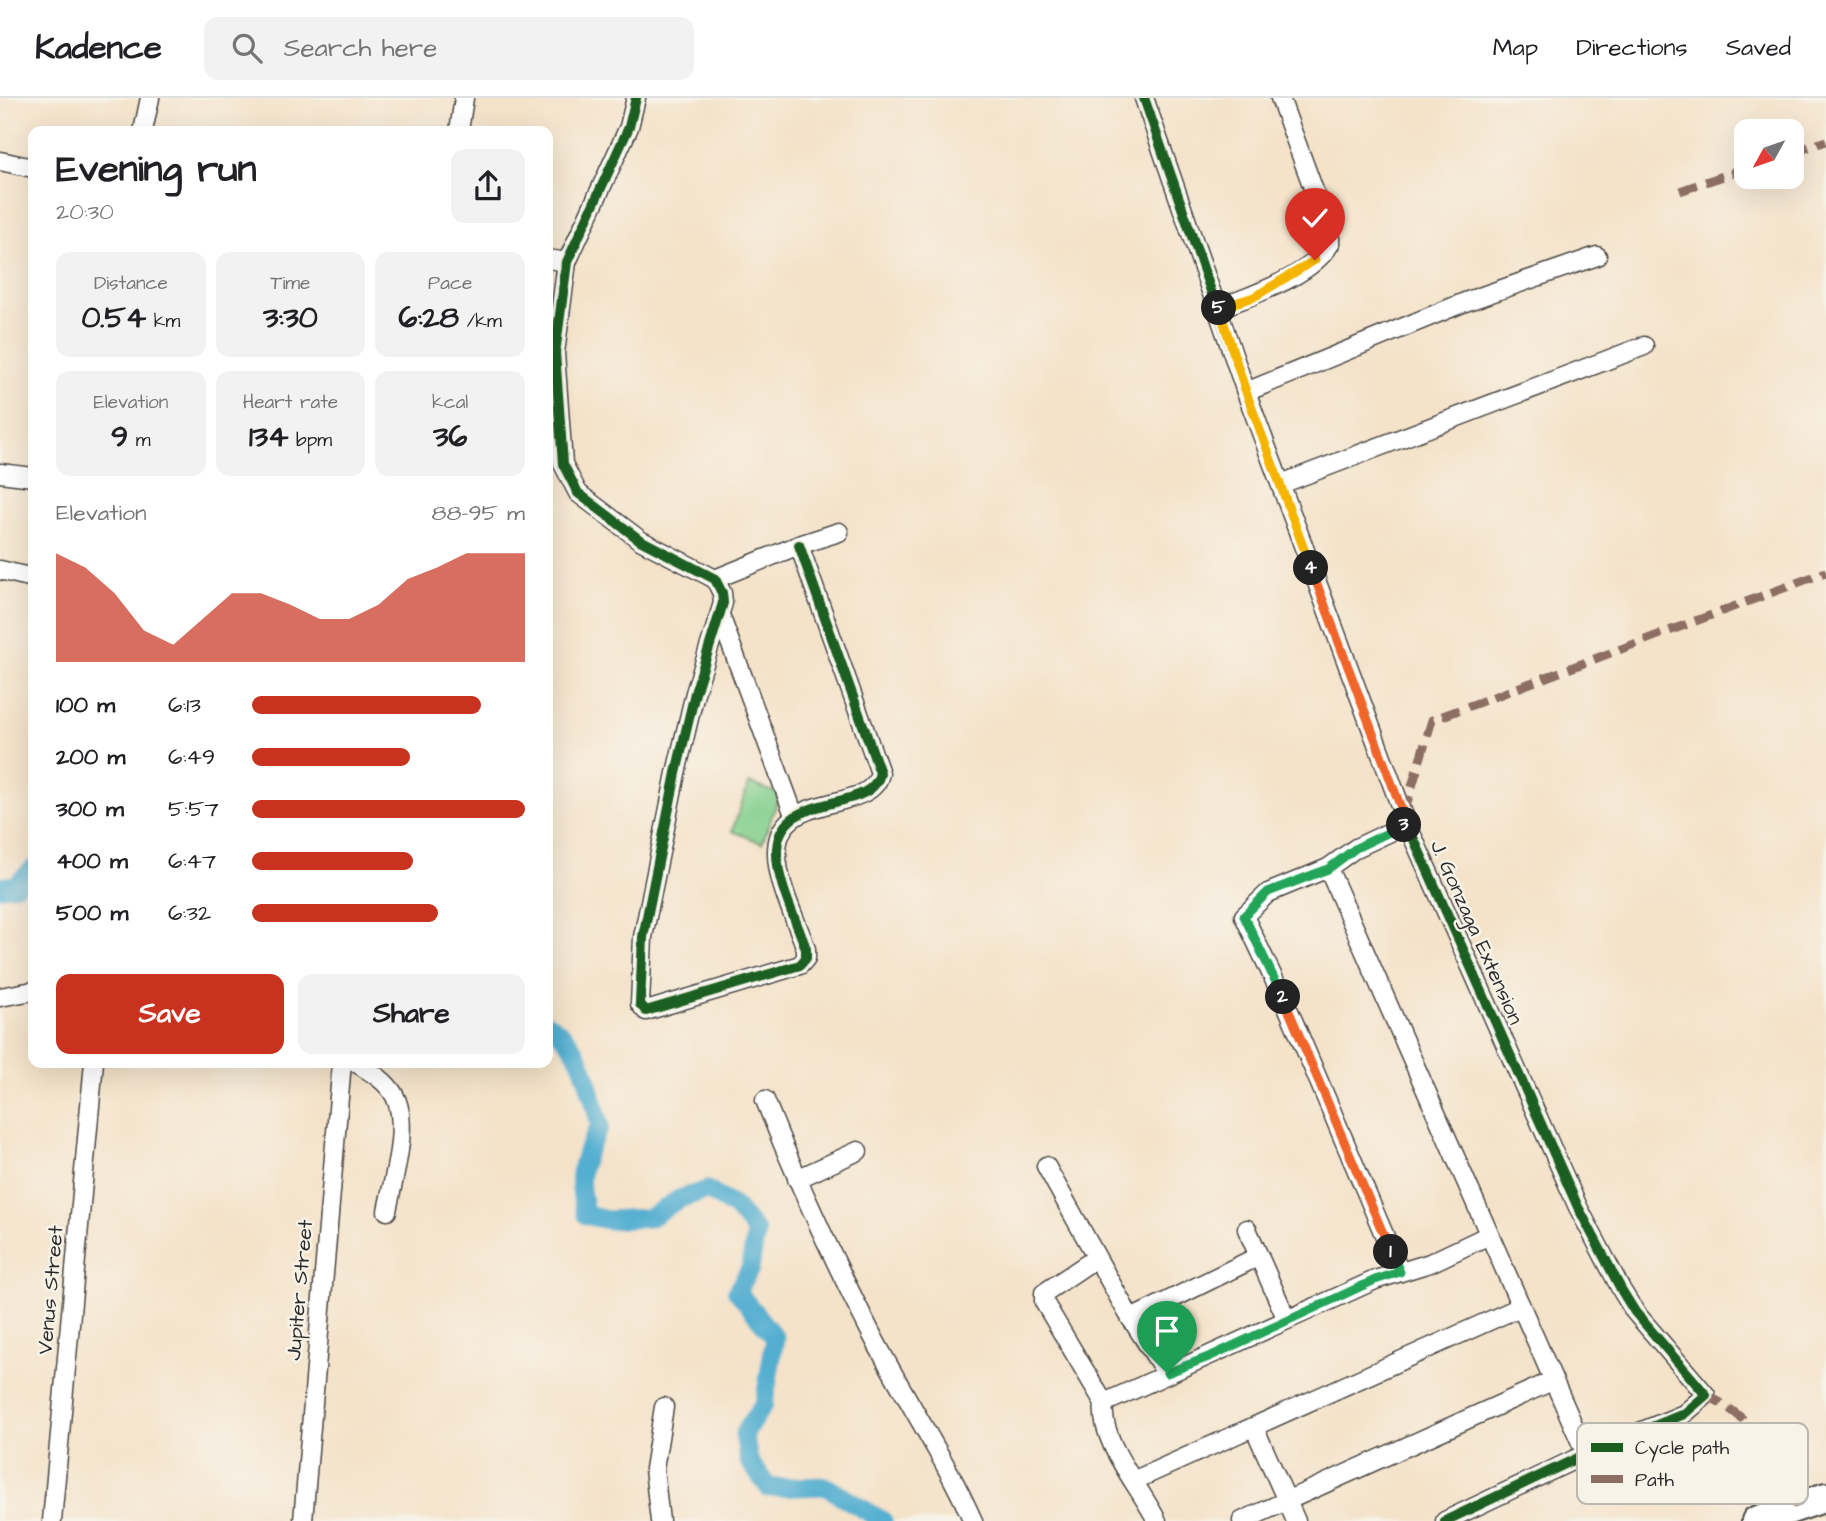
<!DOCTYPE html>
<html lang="en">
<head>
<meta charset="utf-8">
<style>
  body { margin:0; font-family:"Architects Daughter",sans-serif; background:#f2f2f2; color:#202124; height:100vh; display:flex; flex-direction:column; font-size:26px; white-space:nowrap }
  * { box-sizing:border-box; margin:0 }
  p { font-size:23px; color:#757577 }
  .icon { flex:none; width:38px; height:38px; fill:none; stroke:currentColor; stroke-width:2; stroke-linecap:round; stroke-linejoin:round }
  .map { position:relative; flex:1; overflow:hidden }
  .sheet { position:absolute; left:28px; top:28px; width:525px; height:942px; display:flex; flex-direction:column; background:#fff; border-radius:14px; box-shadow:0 7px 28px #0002 }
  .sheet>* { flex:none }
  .needle { width:46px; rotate:230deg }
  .buttons { position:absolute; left:1734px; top:21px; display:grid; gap:14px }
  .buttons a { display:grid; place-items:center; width:70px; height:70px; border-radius:14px; background:#fff; box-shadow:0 7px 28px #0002; font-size:35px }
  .pin { position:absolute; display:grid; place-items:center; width:60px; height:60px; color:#fff; margin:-72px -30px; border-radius:50% 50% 50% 0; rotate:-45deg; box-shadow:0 0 7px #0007 }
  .pin .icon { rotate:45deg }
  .km { position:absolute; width:35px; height:35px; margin:-18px; border-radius:50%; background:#222; color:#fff; font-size:19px; line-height:35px; text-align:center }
  .round { display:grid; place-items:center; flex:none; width:74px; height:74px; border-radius:14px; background:#f2f2f2 }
  .summary { display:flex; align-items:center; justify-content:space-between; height:119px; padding:0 28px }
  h1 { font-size:38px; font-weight:800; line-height:52px }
  .metrics { display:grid; grid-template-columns:repeat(3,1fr); gap:10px; height:119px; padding:7px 28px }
  .metrics div { display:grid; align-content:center; border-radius:14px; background:#f2f2f2; text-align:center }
  .metrics b { font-size:30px; font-weight:800 }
  .metrics small { font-size:19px; font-weight:400 }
  .metrics p { font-size:19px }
  .chart { height:196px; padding:14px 28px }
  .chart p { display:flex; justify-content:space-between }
  .chart svg { width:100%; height:126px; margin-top:7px; fill:#c8321e; opacity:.7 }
  .cta { display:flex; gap:14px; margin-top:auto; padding:14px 28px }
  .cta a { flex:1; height:80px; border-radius:14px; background:#c8321e; color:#fff; font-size:28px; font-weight:800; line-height:80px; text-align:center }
  .cta a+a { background:#f2f2f2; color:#202124 }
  ul { padding:0 28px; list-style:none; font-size:23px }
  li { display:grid; grid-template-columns:112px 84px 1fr; align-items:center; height:52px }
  li i { height:18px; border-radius:9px; background:#c8321e }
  header { display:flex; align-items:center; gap:42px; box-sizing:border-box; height:98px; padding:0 35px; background:#fff; border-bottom:2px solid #e0e0e0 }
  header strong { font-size:33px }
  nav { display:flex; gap:38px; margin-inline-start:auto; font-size:24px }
  .search { width:490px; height:63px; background:#f2f2f2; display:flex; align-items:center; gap:18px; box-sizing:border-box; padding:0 24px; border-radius:14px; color:#757577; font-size:26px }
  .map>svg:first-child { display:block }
  .green { fill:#81ce8c; stroke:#567c5c; stroke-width:2 }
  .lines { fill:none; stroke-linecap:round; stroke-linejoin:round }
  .canal { stroke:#52aed0; stroke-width:19 }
  .street-casing { stroke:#494643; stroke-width:21 }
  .primary-casing { stroke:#494643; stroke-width:32 }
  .street { stroke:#fff; stroke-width:18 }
  .primary { stroke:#fff; stroke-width:28 }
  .quiet { stroke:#8d6e63; stroke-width:9; stroke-dasharray:18 9; stroke-linecap:butt }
  .cycleway-casing { stroke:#f7f3e8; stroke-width:15 }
  .cycleway { stroke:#1b5e20; stroke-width:10 }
  .split-1-casing { stroke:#fff; stroke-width:14 }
  .split-2-casing { stroke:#fff; stroke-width:14 }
  .split-3-casing { stroke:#fff; stroke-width:14 }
  .split-4-casing { stroke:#fff; stroke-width:14 }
  .split-5-casing { stroke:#fff; stroke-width:14 }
  .split-6-casing { stroke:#fff; stroke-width:14 }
  .split-1 { stroke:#22a559; stroke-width:9 }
  .split-2 { stroke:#f0652b; stroke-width:9 }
  .split-3 { stroke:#22a559; stroke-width:9 }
  .split-4 { stroke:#f0652b; stroke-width:9 }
  .split-5 { stroke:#f5b400; stroke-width:9 }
  .split-6 { stroke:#f5b400; stroke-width:9 }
  .labels { text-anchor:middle; stroke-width:5; stroke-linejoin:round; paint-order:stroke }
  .street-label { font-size:21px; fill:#2b2b2b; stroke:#f7f3e8 }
  .key { fill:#f7f3e8; stroke:#bab7af; stroke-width:2 }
  .key-label { font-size:19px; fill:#2b2b2b }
</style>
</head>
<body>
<header>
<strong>Kadence</strong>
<div class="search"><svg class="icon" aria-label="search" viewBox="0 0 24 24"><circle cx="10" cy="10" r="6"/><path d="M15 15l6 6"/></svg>Search here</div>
<nav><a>Map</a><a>Directions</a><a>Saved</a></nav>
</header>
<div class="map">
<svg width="1826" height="1423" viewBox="0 0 1826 1423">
  <rect width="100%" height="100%" fill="#f7f3e8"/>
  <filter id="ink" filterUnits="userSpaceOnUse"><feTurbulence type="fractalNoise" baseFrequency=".0143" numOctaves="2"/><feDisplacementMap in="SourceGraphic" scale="14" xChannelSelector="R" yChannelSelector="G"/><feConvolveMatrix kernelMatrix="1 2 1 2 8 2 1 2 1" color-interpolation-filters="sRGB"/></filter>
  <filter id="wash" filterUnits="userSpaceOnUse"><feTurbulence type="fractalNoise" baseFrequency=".00686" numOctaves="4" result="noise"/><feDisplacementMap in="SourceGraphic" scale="28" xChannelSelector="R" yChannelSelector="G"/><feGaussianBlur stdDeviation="1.57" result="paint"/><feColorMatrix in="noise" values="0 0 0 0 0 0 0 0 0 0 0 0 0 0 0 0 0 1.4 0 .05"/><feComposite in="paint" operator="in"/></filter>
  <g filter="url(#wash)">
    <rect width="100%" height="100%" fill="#f4e2c9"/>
    <!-- green -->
    <polygon class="green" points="749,685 780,696 762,745 732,733"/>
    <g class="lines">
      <!-- canal -->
      <g class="canal">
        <polyline points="0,789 16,787 33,771"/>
        <path d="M548,926C583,945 590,991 600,1028C581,1063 575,1078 586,1117L607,1122L649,1120L679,1101L707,1092L735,1109L756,1134L750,1171L737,1193L775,1240L764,1306L744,1336L749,1363L769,1390L825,1388L883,1423"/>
      </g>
    </g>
  </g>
  <g filter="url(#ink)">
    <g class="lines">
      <defs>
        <g id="street">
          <path d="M636,0L629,29L567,164L555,255L563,366L578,395L640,442L715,481L722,495L723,505L695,595L676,675L643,839L640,906L646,913L800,867L806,860V851C796,821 776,784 777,752C779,691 872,717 880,675L799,447"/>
          <polyline points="1144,0 1246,294 1407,726 1578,1109 1622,1193 1635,1214 1706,1297 1684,1316 1586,1356 1445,1423"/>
          <polyline points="143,33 150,0"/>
          <polyline points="459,33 464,0"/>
          <polyline points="0,63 33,70"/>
          <polyline points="548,161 567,164"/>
          <path d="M1218,211C1253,196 1309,180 1330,146V136L1280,0"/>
          <polyline points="1246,294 1465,204 1597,158"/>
          <polyline points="0,375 33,379"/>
          <polyline points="1281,386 1644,248"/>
          <polyline points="0,472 33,480"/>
          <polyline points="715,481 799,447 839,434"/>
          <polyline points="720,517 794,717"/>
          <polyline points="1328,770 1586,1356"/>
          <polyline points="0,899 33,893"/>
          <path d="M355,964C369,973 384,981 393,995C411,1023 393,1081 387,1113"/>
          <path d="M765,1002C796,1081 832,1159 871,1235C904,1299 944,1358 973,1423"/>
          <polyline points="1046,1068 1127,1214 1166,1275"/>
          <polyline points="797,1081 858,1053"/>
          <polyline points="1247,1131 1287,1222"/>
          <path d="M1096,1160L1044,1195V1204L1104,1305C1099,1344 1140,1388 1157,1423"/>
          <polyline points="1400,1174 1289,913 1244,818 1268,795 1328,770 1356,750 1407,726"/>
          <polyline points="1131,1221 1259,1158"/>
          <polyline points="1104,1305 1375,1182 1430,1165 1489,1137"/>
          <polyline points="1254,1329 1296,1423"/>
          <polyline points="1135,1382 1520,1209"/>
          <polyline points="52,1423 94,964"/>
          <polyline points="303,1423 342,964"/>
          <polyline points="660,1423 654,1371 664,1309"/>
          <polyline points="1242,1423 1552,1283"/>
        </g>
        <polyline id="primary" points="1756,1423 1826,1399"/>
      </defs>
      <!-- street casing -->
      <use href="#street" class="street-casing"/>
      <!-- primary casing -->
      <use href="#primary" class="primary-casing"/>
      <!-- street -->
      <use href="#street" class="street"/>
      <!-- primary -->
      <use href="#primary" class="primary"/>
      <!-- quiet -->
      <g class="quiet">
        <polyline points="1792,55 1826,43"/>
        <polyline points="1680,93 1746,70"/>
        <polyline points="1404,715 1432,622 1826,474"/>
        <path d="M1706,1297C1753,1319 1780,1360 1798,1409"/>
      </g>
      <defs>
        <g id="cycleway">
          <path d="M636,0L629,29L567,164L555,255L563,366L578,395L640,442L715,481L722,495L723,505L695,595L676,675L643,839L640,906L646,913L800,867L806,860V851C796,821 776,784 777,752C779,691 872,717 880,675L799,447"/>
          <polyline points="1144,0 1246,294 1407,726 1578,1109 1622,1193 1635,1214 1706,1297 1684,1316 1586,1356 1445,1423"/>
        </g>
      </defs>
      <!-- cycleway casing -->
      <use href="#cycleway" class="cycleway-casing"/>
      <!-- cycleway -->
      <use href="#cycleway" class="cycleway"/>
    </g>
  </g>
  <g class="lines" filter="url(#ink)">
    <defs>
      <polyline id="split-1" points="1167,1275 1211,1258 1375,1182 1400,1174 1391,1154"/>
      <polyline id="split-2" points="1283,899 1391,1154"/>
      <polyline id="split-3" points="1283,899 1244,818 1268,794 1328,771 1356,750 1404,727"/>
      <polyline id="split-4" points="1311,470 1407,726 1404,727"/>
      <polyline id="split-5" points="1219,210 1246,294 1311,470"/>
      <polyline id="split-6" points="1219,210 1254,199 1315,162"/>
    </defs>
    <!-- split-1 casing -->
    <use href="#split-1" class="split-1-casing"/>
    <!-- split-2 casing -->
    <use href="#split-2" class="split-2-casing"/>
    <!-- split-3 casing -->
    <use href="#split-3" class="split-3-casing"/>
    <!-- split-4 casing -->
    <use href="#split-4" class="split-4-casing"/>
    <!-- split-5 casing -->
    <use href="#split-5" class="split-5-casing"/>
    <!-- split-6 casing -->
    <use href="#split-6" class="split-6-casing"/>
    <!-- split-1 -->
    <use href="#split-1" class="split-1"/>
    <!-- split-2 -->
    <use href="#split-2" class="split-2"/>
    <!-- split-3 -->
    <use href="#split-3" class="split-3"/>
    <!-- split-4 -->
    <use href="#split-4" class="split-4"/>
    <!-- split-5 -->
    <use href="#split-5" class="split-5"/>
    <!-- split-6 -->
    <use href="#split-6" class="split-6"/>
  </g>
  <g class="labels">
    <!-- street labels -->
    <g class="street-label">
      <text transform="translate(1477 834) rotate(66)" y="7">J. Gonzaga Extension</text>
      <text transform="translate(50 1192) rotate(-85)" y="7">Venus Street</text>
      <text transform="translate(299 1192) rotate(-85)" y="7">Jupiter Street</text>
    </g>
  </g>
  <!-- legend -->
  <rect x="1577" y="1325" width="231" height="81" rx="10" class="key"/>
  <rect x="1591" y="1345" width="32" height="9" fill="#1b5e20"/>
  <rect x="1591" y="1377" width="32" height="8" fill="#8d6e63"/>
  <g class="key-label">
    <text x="1635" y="1356">Cycle path</text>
    <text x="1635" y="1388">Path</text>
  </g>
</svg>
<div class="buttons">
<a><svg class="needle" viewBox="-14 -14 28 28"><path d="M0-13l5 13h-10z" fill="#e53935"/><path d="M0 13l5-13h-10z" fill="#757577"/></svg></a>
</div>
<div class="pin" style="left:1167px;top:1275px;background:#1e9e55"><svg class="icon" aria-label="arrive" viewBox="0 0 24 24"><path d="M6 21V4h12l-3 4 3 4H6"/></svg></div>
<div class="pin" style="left:1315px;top:162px;background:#d93025"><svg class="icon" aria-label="check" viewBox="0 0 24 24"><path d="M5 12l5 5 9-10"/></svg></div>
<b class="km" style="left:1391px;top:1154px">1</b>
<b class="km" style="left:1283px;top:899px">2</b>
<b class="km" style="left:1404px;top:727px">3</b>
<b class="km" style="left:1311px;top:470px">4</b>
<b class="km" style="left:1219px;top:210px">5</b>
<section class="sheet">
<div class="summary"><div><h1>Evening run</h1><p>20:30</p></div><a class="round"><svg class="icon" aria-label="share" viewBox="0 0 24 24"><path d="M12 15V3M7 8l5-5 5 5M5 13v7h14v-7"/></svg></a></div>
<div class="metrics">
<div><p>Distance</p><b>0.54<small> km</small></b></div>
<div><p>Time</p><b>3:30</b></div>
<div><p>Pace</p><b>6:28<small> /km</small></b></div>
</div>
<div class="metrics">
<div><p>Elevation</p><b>9<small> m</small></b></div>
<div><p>Heart rate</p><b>134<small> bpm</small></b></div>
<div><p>kcal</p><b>36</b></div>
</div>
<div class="chart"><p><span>Elevation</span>88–95 m</p>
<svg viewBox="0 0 160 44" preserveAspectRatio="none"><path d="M0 44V6L10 11L20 20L30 33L40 38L50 29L60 20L70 20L80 24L90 29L100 29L110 24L120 15L130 11L140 6L150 6L160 6V44z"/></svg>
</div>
<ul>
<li><b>100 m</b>6:13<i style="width:84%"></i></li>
<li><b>200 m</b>6:49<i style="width:58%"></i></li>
<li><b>300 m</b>5:57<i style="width:100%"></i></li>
<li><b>400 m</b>6:47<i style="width:59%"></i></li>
<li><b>500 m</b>6:32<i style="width:68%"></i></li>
</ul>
<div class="cta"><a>Save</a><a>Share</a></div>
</section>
</div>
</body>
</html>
